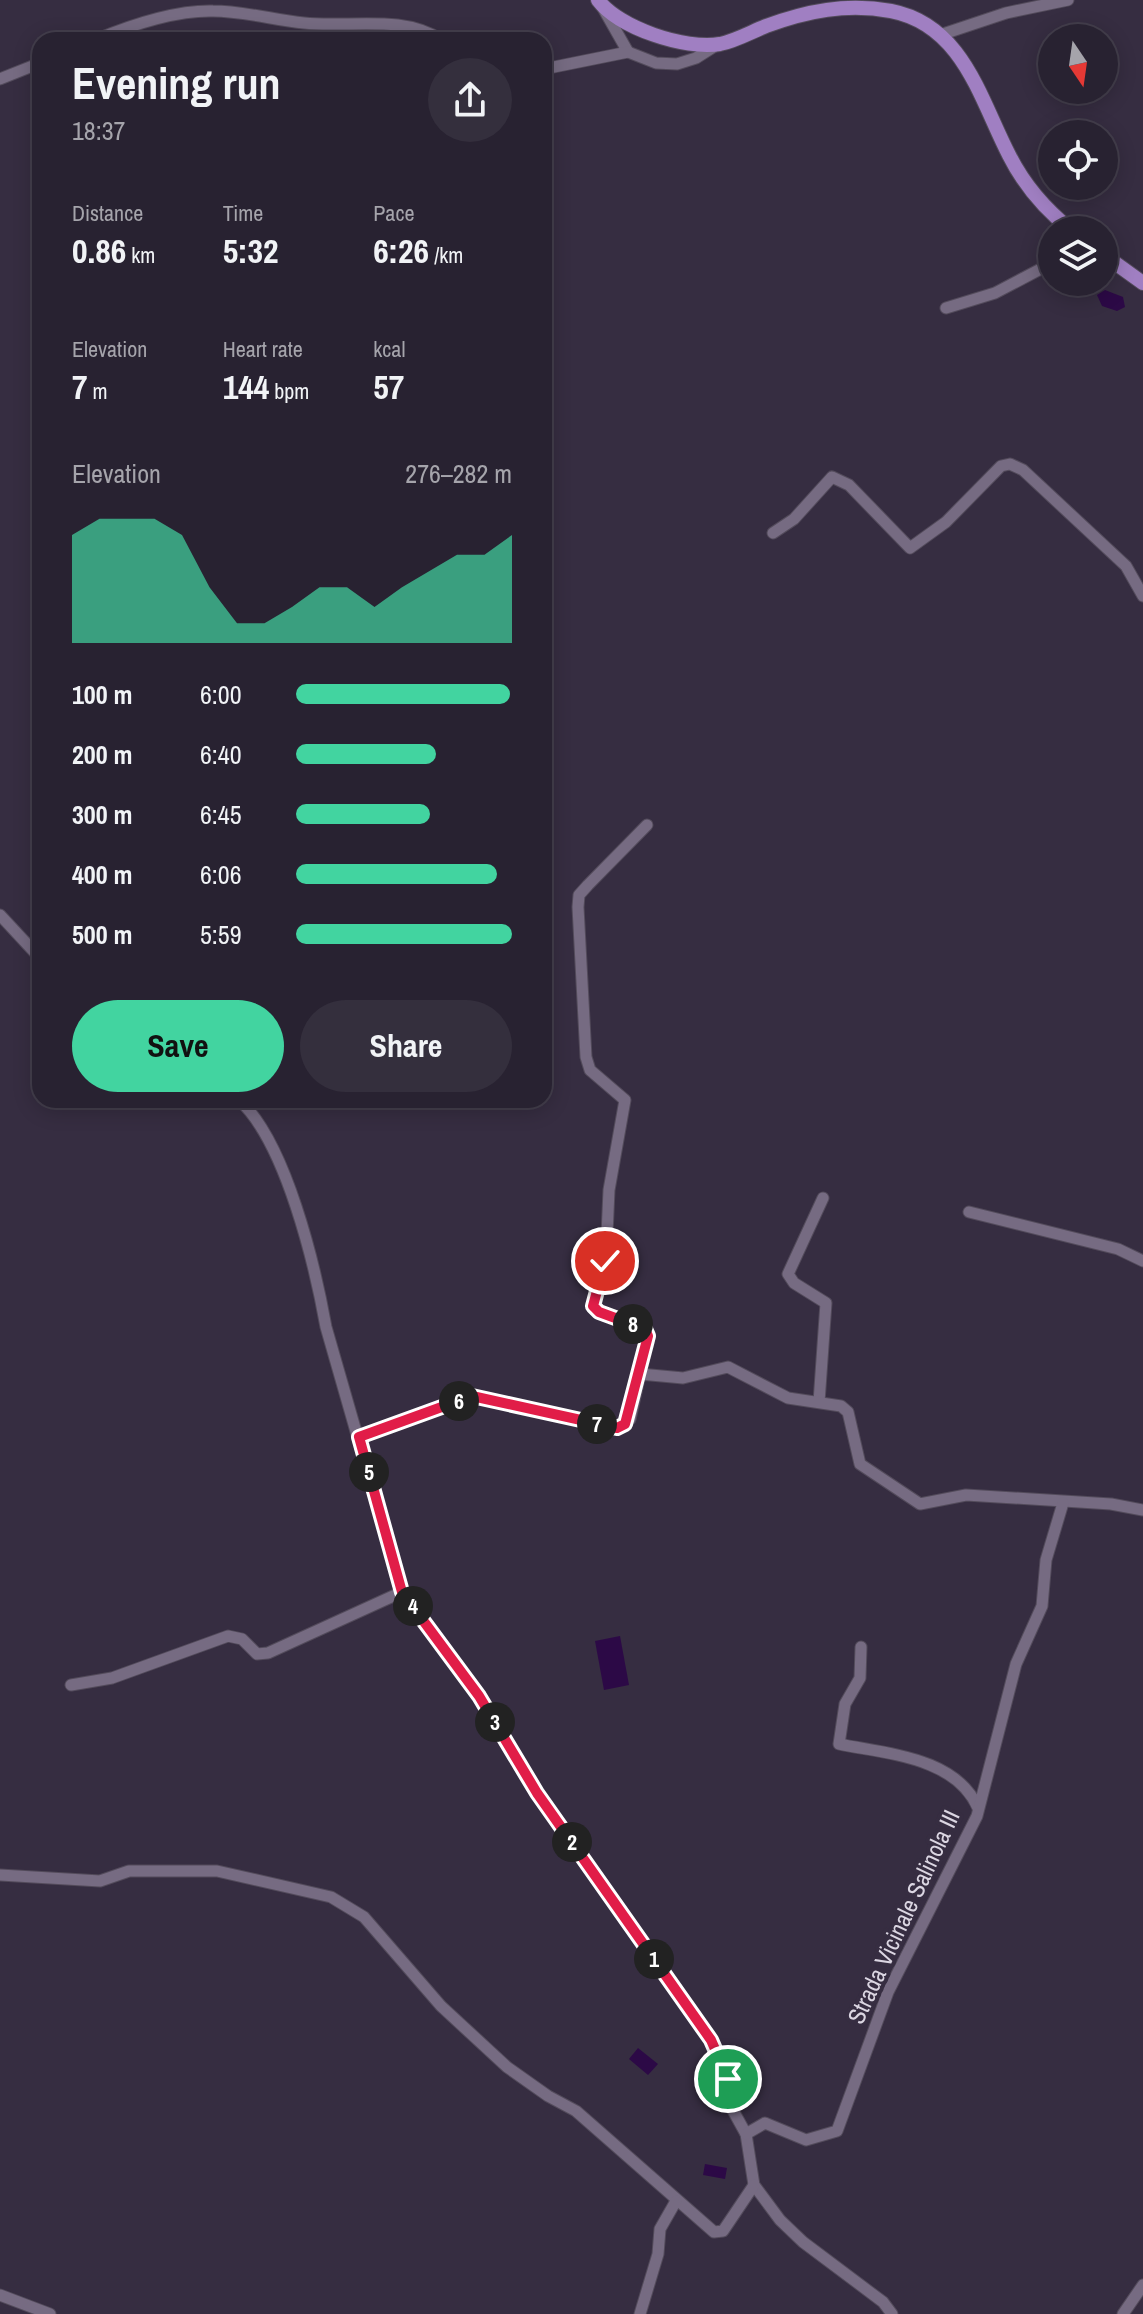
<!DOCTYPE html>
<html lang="en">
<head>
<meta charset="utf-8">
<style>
  body { margin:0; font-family:"Archivo Narrow",sans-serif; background:#342f3d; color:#f1f3f6; height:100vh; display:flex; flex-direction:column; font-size:30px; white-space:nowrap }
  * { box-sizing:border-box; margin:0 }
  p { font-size:26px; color:#a5a4ab }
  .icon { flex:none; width:44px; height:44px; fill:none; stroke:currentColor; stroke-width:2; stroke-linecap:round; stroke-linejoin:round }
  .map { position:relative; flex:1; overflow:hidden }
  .panel { position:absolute; left:32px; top:32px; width:520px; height:1076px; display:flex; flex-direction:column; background:#282231; border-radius:24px; box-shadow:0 4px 20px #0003,0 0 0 2px #443f4d }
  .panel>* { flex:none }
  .needle { width:52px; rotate:167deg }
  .tools { position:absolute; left:1038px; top:24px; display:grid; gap:16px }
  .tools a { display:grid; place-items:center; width:80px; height:80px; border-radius:50%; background:#282231; box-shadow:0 4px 20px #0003,0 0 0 2px #443f4d; font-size:40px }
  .pin { position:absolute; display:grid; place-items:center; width:68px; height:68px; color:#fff; margin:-34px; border:4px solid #fff; border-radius:50%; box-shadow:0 2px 8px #0007 }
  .km { position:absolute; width:40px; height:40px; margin:-20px; border-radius:50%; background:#222; color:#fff; font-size:22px; line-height:40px; text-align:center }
  .round { display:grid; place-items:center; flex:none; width:84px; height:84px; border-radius:42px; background:#342f3d }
  .headline { display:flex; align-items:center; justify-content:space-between; height:136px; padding:0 40px }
  h1 { font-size:44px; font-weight:700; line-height:60px }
  .metrics { display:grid; grid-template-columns:repeat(3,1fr); gap:12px; height:136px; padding:8px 40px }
  .metrics div { display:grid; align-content:center }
  .metrics b { font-size:34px; font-weight:700 }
  .metrics small { font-size:22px; font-weight:400 }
  .metrics p { font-size:22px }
  .chart { height:224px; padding:16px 40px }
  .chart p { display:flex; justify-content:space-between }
  .chart svg { width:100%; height:144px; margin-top:8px; fill:#42d4a0; opacity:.7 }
  .primary-button { display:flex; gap:16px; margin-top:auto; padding:16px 40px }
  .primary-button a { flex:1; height:92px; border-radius:48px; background:#42d4a0; color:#111; font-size:32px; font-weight:700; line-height:92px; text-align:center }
  .primary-button a+a { background:#342f3d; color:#f1f3f6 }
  ul { padding:0 40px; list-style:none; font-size:26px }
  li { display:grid; grid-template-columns:128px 96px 1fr; align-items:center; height:60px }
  li i { height:20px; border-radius:10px; background:#42d4a0 }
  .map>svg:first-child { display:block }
  .water { fill:#2c0946 }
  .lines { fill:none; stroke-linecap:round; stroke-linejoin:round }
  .minor-casing { stroke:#534b5b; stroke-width:13 }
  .major-casing { stroke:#534b5b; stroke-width:16 }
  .minor { stroke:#766b82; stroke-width:11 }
  .major { stroke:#a07fc2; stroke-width:14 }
  .route-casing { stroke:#fff; stroke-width:16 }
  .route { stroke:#e11d48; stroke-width:10 }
  .labels { text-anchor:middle; stroke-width:8; stroke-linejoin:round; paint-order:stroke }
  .street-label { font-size:24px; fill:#dbd6e2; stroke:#362d41 }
</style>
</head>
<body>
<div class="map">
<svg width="1143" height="2314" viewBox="0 0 1143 2314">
  <rect width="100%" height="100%" fill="#362d41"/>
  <!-- water -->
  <g class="water">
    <polygon points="1105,290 1123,297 1125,307 1117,311 1102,306 1097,295"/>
    <polygon points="620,1636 629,1685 604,1690 595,1641"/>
    <polygon points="638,2048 658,2064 648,2075 629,2059"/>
    <polygon points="705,2164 727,2168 725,2179 703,2175"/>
  </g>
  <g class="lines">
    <defs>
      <g id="minor">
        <polyline points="603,8 628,52"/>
        <polyline points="940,35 1006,13 1068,0"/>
        <path d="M95,40C131,25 174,10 213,11C243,11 274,20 304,23C348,28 403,14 441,40"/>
        <polyline points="544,69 628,52 656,63 677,64 696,58 718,44"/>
        <polyline points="0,79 40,63"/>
        <polyline points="946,308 995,293 1052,263"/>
        <polyline points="773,533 794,519 832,477 849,485 910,548 946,522 1001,466 1010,464 1023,470 1126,566 1143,596"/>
        <polyline points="0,915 40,958"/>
        <path d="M239,1100C286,1142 315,1266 326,1327L402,1592L479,1696L537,1793L711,2040L728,2079L730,2105L746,2134L754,2185L780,2220L803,2242L883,2302L892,2314"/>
        <polyline points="969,1212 1118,1249 1143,1261"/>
        <polyline points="640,1374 648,1343 645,1329 599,1312 593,1306 606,1257 609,1190 625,1100 590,1070 586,1057 578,907 579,895 588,885 647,825"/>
        <polyline points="819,1402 826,1303 794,1283 788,1274 823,1198"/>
        <polyline points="359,1437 472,1396 617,1428 630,1419 640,1374 683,1378 728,1367 788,1398 841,1406 848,1412 860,1464 920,1504 966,1495 1111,1504 1143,1510"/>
        <path d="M861,1647L860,1678L845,1704L839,1744C887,1754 956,1757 978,1808"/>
        <polyline points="71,1685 112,1678 228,1636 242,1639 257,1654 268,1653 402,1592"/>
        <polyline points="0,1875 100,1881 129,1871 217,1871 331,1897 364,1917 441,2006 507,2067 548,2096 576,2111 714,2232 723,2231 754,2185"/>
        <polyline points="746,2134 765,2123 806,2140 837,2131 888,1992 977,1816 1016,1664 1042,1606 1046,1560 1063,1503"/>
        <polyline points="0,2295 50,2314"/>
        <polyline points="640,2314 658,2254 660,2229 676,2201"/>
        <polyline points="1123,2314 1143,2285"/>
      </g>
      <g id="major">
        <path d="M598,0C619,28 685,50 720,44C735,41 751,32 766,26C807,11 846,3 891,11C963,25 980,99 1009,155C1023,183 1046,210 1071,230"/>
        <polyline points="1104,255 1143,283"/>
      </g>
    </defs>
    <!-- minor casing -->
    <use href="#minor" class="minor-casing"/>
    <!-- major casing -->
    <use href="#major" class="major-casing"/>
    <!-- minor -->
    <use href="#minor" class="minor"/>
    <!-- major -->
    <use href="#major" class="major"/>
  </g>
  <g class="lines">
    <defs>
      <polyline id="route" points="605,1261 593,1306 599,1312 645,1329 648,1336 625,1424 617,1428 472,1396 359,1437 402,1592 479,1696 537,1793 711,2040 728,2079"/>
    </defs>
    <!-- route casing -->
    <use href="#route" class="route-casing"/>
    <!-- route -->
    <use href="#route" class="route"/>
  </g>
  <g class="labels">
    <!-- street labels -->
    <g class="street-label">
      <text transform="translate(904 1917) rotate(-65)" y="8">Strada Vicinale Salinola III</text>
    </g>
  </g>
</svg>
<div class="tools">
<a><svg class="needle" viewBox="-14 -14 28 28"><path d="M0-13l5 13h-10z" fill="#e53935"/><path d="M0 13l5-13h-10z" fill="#a5a4ab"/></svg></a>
<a><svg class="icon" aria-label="locate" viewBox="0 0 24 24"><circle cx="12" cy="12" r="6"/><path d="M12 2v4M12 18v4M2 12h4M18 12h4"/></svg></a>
<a><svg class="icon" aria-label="layers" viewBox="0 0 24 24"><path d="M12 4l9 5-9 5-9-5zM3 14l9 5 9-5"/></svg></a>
</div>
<div class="pin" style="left:728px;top:2079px;background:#1e9e55"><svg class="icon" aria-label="arrive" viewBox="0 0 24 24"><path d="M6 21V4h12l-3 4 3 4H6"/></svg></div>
<div class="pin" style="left:605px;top:1261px;background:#d93025"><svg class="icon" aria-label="check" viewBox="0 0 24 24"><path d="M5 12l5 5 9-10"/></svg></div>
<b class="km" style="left:654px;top:1959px">1</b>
<b class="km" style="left:572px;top:1842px">2</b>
<b class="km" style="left:495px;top:1722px">3</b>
<b class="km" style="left:413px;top:1606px">4</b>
<b class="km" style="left:369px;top:1472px">5</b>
<b class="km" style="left:459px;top:1401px">6</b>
<b class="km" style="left:597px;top:1424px">7</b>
<b class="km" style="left:633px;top:1324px">8</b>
<section class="panel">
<div class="headline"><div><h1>Evening run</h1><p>18:37</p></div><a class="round"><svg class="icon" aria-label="share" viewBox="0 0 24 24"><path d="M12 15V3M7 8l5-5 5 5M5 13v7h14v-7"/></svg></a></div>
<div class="metrics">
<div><p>Distance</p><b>0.86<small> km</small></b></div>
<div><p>Time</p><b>5:32</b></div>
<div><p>Pace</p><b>6:26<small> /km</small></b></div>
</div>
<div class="metrics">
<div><p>Elevation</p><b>7<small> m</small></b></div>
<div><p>Heart rate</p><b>144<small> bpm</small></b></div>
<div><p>kcal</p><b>57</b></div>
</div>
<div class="chart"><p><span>Elevation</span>276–282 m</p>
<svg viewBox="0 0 160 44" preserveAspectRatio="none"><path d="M0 44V11L10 6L20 6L30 6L40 11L50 27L60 38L70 38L80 33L90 27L100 27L110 33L120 27L130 22L140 17L150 17L160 11V44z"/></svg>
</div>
<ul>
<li><b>100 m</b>6:00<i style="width:99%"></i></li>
<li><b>200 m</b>6:40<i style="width:65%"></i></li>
<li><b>300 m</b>6:45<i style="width:62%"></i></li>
<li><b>400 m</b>6:06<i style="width:93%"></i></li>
<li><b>500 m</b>5:59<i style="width:100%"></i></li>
</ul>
<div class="primary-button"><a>Save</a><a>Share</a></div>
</section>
</div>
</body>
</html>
